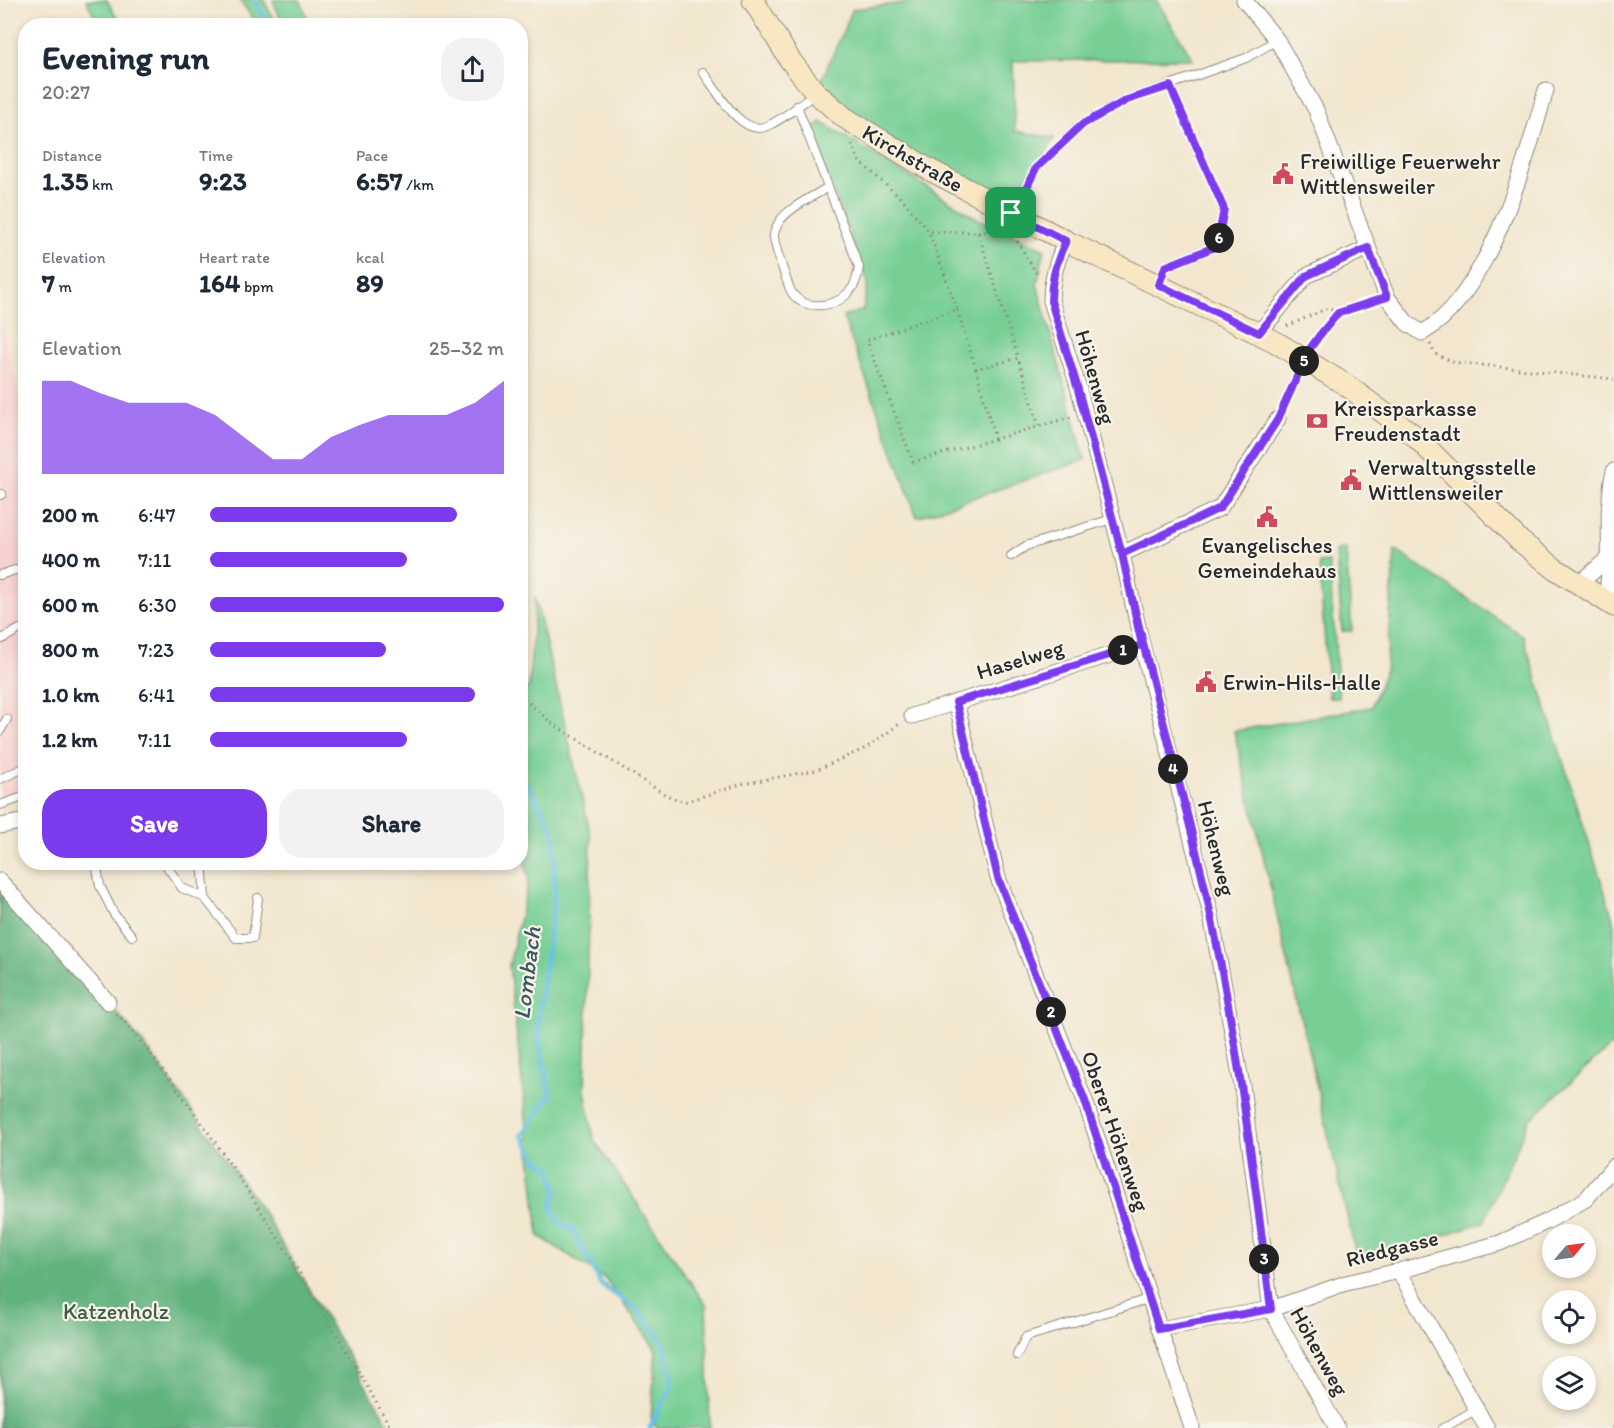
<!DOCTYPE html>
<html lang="en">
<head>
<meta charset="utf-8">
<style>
  body { margin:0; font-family:Itim,sans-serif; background:#f2f2f3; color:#1f2937; height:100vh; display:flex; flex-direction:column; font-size:22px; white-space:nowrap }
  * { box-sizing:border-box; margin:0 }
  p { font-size:20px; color:#747a83 }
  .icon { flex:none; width:33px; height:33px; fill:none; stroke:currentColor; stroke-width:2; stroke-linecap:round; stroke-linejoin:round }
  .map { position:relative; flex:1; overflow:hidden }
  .panel { position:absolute; left:18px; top:18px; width:510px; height:852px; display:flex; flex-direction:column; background:#fff; border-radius:24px; box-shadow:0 3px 9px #0003 }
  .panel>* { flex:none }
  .needle { width:39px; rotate:61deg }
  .tools { position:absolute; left:1542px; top:1224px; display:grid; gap:12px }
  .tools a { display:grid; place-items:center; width:54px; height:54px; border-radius:50%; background:#fff; box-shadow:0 3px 9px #0003; font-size:30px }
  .pin { position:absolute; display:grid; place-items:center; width:51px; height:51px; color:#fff; margin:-26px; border-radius:12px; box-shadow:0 3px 9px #0006 }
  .km { position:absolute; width:30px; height:30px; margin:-15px; border-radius:50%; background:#222; color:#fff; font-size:16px; line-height:30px; text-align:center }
  .round { display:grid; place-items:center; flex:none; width:63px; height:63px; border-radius:24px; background:#f2f2f3 }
  .headline { display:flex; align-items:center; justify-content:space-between; height:102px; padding:0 24px }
  h1 { font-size:33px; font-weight:700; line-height:45px }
  .stats { display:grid; grid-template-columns:repeat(3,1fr); gap:9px; height:102px; padding:6px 24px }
  .stats div { display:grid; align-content:center }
  .stats b { font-size:26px; font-weight:700 }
  .stats small { font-size:16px; font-weight:400 }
  .stats p { font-size:16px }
  .chart { height:168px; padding:12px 24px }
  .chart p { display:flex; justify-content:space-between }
  .chart svg { width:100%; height:108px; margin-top:6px; fill:#7c3aed; opacity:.7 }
  .cta { display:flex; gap:12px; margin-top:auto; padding:12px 24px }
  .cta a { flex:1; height:69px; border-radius:24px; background:#7c3aed; color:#fff; font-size:24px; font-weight:700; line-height:69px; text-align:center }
  .cta a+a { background:#f2f2f3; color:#1f2937 }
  ul { padding:0 24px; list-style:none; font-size:20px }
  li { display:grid; grid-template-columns:96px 72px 1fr; align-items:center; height:45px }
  li i { height:15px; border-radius:8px; background:#7c3aed }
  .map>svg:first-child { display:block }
  .built { fill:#f7d0cf }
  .green { fill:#77cf95; stroke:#517d60; stroke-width:1.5 }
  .forest { fill:#61b27e; stroke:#466e54; stroke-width:1.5 }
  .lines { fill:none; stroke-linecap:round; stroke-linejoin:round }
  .stream { stroke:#65c0e3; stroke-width:5 }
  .lane-casing { stroke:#8e887c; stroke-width:10 }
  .street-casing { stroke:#8e887c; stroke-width:17 }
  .secondary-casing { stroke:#8e887c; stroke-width:23 }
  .path { stroke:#8e887c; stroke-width:3; stroke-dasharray:1.5 4.5; stroke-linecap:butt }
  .lane { stroke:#fff; stroke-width:8 }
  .street { stroke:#fff; stroke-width:15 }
  .secondary { stroke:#f9e7c3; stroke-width:21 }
  .path-bridge { stroke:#8e887c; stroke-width:3; stroke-dasharray:1.5 4.5; stroke-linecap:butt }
  .route-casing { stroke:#fff; stroke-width:12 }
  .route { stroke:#7c3aed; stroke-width:8 }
  .labels { text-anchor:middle; stroke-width:4.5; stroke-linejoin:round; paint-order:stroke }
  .street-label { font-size:22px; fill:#2b2b2b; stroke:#f7f3e8 }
  .poi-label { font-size:22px; fill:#2b2b2b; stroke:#f7f3e8; text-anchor:start }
  .park-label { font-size:22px; fill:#425c4b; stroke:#f7f3e8 }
  .water-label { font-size:24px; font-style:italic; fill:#3c5862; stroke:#f7f3e8 }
</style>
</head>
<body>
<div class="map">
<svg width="1614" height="1428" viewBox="0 0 1614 1428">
  <rect width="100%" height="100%" fill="#f7f3e8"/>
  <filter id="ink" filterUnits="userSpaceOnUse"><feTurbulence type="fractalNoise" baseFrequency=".0167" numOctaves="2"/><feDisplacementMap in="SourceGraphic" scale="12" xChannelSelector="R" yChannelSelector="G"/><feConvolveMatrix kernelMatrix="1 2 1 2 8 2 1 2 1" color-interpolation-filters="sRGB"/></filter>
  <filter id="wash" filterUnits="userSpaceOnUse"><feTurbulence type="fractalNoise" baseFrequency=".008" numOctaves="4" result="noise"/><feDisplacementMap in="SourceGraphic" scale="24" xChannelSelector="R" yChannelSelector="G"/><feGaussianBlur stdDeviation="1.35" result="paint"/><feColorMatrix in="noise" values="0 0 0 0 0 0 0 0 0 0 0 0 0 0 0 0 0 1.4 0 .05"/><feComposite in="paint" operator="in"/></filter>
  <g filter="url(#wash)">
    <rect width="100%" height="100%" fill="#f2e6ce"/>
    <!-- built -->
    <polygon class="built" points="0,320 26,421 25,796 0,805"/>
    <!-- green -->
    <g class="green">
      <polygon points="86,0 107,0 121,25 99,25"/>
      <polygon points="240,0 264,0 276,25 257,25"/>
      <polygon points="273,0 300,0 311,25 283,25"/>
      <polygon points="932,0 1156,0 1193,59 1013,61 1015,131 1054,138 1011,213 816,93 853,9"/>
      <polygon points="821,122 980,220 1045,249 1037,284 1085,460 917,517 843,317 863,310 868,283 811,132"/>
      <polygon points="1346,549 1352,631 1342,631 1336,550"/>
      <polygon points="1395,550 1523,636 1614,921 1614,1039 1613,1044 1529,1120 1484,1222 1358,1263 1234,731 1371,707 1386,669"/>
      <polygon points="1329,562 1339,698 1329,698 1319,563"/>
      <polygon points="535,597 591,836 585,1091 594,1140 706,1305 710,1428 657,1428 651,1418 656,1350 606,1279 539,1236 509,965 529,879 520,843 520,692 529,687"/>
    </g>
    <!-- forest -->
    <polygon class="forest" points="0,889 108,1002 149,1051 259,1205 391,1428 0,1428"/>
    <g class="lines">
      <!-- stream -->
      <g class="stream">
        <polyline points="255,0 268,26"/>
        <polyline points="520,782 528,785 554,831 555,891 537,1029 550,1096 522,1135 537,1159 551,1168 557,1192 551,1205 559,1222 573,1230 601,1284 640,1312 664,1344 673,1383 650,1428"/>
      </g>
    </g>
  </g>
  <g filter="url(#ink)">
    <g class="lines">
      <defs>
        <g id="lane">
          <path d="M703,72C717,90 741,138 767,126C784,119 799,105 815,94"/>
          <path d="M797,106L859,267C857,277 856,285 849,292C835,308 804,311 792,293C788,286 773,242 774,235C774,232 777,225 779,222C789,207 813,197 828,187"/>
          <polyline points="1013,211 1036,168 1083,124 1127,100 1246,58 1277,40"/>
          <polyline points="1159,284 1165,267 1217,246 1224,209 1170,86"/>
          <polyline points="0,495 2,494"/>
          <polyline points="1011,556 1026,546 1112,519"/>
          <polyline points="0,575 15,570"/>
          <polyline points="0,640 20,629"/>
          <polyline points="0,731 7,719"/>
          <polyline points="0,779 26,767"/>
          <polyline points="0,805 26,796"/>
          <polyline points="96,862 100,886 114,914 132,936"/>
          <polyline points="164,862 182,888 205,898"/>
          <polyline points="202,862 205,898 236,938 253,938 258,898"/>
          <polyline points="1017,1355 1026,1337 1148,1299"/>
          <polyline points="1443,1428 1477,1409"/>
        </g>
        <g id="street">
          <path d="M1244,0L1277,40L1316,110L1387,297L1407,323L1422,333C1489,296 1526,159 1546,90"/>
          <path d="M1066,241C1056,261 1051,279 1051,301L1078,386L1122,554L1142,645L1210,910L1242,1086L1271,1309L1337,1428"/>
          <polyline points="1259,333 1306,276 1368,248"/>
          <polyline points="1122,554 1220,508 1278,419"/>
          <polyline points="1579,584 1607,559"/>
          <path d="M1606,600C1614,558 1604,514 1614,471"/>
          <polyline points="956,702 998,878 1085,1101 1192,1428"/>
          <polyline points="912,716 1142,645"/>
          <polyline points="0,826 26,821"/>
          <polyline points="0,881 108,1002"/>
          <polyline points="1399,1271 1487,1428"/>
          <polyline points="1159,1329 1271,1309 1346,1283 1399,1271 1500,1243 1548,1221 1586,1199 1614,1166"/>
        </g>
        <polyline id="secondary" points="753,0 790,60 816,93 845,118 928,169 1066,241 1274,341 1346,385 1415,436 1520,541 1554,568 1614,606"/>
      </defs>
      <!-- lane casing -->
      <use href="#lane" class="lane-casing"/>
      <!-- street casing -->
      <use href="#street" class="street-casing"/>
      <!-- secondary casing -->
      <use href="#secondary" class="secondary-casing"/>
      <!-- path -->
      <g class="path">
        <polyline points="852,144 859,161 904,201 929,232"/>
        <polyline points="978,232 993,230 1009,233"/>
        <polyline points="1014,236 1037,274"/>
        <polyline points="957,309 929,232 978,232 1018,358"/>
        <polyline points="1332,321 1338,313 1373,301"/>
        <polyline points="1287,326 1328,308 1338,313"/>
        <polyline points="1430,344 1435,354 1453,362 1614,379"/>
        <polyline points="976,369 957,309 867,340 913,462 995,439"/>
        <polyline points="1039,426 1018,358 976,369 995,439 1071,417"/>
        <polyline points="520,695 553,724 666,795 684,802 742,784 816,770 866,748 901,723"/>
        <path d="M117,1013C224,1140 308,1284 391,1428"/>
        <polyline points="1613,1428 1614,1427"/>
      </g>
      <!-- lane -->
      <use href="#lane" class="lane"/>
      <!-- street -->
      <use href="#street" class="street"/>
      <!-- secondary -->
      <use href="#secondary" class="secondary"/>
      <!-- path-bridge -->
      <polyline class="path-bridge" points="1278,419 1309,350 1332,321"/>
    </g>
  </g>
  <g class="lines" filter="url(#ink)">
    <defs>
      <path id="route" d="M1011,213L1066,241C1056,261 1051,279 1051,301L1077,386L1122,554L1142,645L956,702L998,878L1085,1101L1159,1329L1271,1309C1254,1176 1238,1042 1210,911C1184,791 1148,674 1122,554L1220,508L1278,419L1309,350L1319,336L1338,313L1387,297L1368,248L1306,276L1259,333L1159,285L1165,267L1217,246L1224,209L1170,86L1127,100L1083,124L1036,168L1019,204L1011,213"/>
    </defs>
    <!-- route casing -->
    <use href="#route" class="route-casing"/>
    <!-- route -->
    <use href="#route" class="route"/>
  </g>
  <!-- icons -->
  <defs>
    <symbol id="civic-bare" viewBox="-9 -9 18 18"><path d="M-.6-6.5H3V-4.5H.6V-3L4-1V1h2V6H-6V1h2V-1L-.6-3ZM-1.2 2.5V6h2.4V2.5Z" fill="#d1495b" stroke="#f7f3e8" stroke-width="2.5" paint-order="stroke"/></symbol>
    <symbol id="bank-bare" viewBox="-9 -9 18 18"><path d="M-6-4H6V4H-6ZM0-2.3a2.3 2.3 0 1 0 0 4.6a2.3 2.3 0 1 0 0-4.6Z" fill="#d1495b" stroke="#f7f3e8" stroke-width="2.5" paint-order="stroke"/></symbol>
  </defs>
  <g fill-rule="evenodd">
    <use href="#civic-bare" x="1268" y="159" width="30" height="30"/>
    <use href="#bank-bare" x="1302" y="406" width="30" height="30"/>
    <use href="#civic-bare" x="1336" y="465" width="30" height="30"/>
    <use href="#civic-bare" x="1252" y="502" width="30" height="30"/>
    <use href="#civic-bare" x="1191" y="667" width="30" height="30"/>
  </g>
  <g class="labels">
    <!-- street labels -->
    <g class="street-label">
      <text transform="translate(913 158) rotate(30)" y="8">Kirchstraße</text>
      <text transform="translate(1096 377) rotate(74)" y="8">Höhenweg</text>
      <text transform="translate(1020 659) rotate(-17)" y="8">Haselweg</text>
      <text transform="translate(1217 848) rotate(76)" y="8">Höhenweg</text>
      <text transform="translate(1116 1131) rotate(71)" y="8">Oberer Höhenweg</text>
      <text transform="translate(1392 1248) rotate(-14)" y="8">Riedgasse</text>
      <text transform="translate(1320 1351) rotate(61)" y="8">Höhenweg</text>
    </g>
    <!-- poi labels -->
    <g class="poi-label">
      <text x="1300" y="169">Freiwillige Feuerwehr<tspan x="1300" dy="25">Wittlensweiler</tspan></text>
      <text x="1334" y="416">Kreissparkasse<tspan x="1334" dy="25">Freudenstadt</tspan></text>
      <text x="1368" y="475">Verwaltungsstelle<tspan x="1368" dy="25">Wittlensweiler</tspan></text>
      <text x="1267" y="553" text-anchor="middle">Evangelisches<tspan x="1267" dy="25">Gemeindehaus</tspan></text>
      <text x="1223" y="690">Erwin-Hils-Halle</text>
    </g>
    <!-- park labels -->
    <g class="park-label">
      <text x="116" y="1319">Katzenholz</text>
    </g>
    <!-- water labels -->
    <g class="water-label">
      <text transform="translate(527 973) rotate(-83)" y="8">Lombach</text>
    </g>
  </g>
</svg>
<div class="tools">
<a><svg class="needle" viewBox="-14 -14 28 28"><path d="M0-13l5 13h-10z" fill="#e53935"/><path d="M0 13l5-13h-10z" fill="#747a83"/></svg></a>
<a><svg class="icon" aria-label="locate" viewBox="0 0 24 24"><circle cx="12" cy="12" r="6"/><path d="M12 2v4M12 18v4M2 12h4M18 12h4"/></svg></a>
<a><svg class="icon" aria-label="layers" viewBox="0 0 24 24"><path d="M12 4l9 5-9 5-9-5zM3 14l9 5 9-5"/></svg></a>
</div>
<div class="pin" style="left:1011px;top:213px;background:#1e9e55"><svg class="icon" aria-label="arrive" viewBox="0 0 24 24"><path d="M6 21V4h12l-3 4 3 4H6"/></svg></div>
<b class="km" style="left:1123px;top:650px">1</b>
<b class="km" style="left:1051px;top:1012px">2</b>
<b class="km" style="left:1264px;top:1259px">3</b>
<b class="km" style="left:1173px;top:769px">4</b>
<b class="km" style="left:1304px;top:361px">5</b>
<b class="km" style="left:1219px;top:238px">6</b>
<section class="panel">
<div class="headline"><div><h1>Evening run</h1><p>20:27</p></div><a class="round"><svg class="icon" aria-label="share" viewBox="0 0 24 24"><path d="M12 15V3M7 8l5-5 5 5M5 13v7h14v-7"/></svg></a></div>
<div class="stats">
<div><p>Distance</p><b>1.35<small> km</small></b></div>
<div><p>Time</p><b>9:23</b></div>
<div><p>Pace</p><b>6:57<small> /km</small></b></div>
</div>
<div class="stats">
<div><p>Elevation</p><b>7<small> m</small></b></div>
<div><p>Heart rate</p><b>164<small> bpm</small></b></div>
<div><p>kcal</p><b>89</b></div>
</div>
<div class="chart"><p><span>Elevation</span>25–32 m</p>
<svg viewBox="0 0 160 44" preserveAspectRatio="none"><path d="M0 44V6L10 6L20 11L30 15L40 15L50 15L60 20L70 29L80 38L90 38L100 29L110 24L120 20L130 20L140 20L150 15L160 6V44z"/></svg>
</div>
<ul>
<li><b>200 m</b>6:47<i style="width:84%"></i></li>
<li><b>400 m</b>7:11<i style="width:67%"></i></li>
<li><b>600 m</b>6:30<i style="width:100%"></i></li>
<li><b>800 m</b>7:23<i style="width:60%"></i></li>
<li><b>1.0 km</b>6:41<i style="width:90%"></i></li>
<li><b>1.2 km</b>7:11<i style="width:67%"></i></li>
</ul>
<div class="cta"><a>Save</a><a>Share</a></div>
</section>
</div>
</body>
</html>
